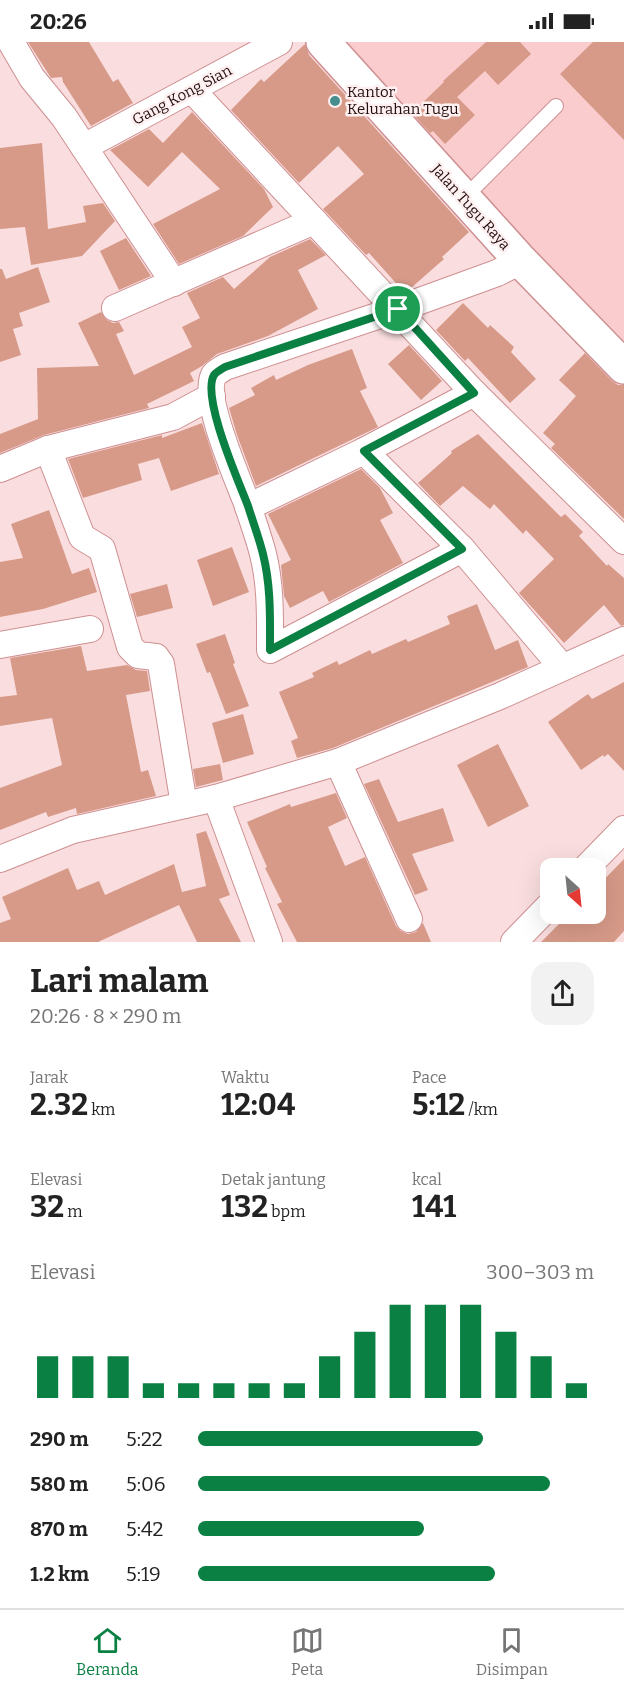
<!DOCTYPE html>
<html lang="id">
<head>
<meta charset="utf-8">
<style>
  body { margin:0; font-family:Bitter,serif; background:#f2f2f2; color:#222; height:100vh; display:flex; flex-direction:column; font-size:22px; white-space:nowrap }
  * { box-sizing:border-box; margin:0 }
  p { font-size:20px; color:#767676 }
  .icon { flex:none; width:33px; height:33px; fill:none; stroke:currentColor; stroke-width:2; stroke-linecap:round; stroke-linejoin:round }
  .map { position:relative; height:900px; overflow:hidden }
  .drawer { display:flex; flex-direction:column; background:#fff; flex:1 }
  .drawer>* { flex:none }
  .needle { width:39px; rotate:153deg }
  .controls { position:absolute; left:540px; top:816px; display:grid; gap:12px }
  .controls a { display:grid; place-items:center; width:66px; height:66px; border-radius:12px; background:#fff; box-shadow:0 6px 24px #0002; font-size:30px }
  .pin { position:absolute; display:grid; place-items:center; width:51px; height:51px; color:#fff; margin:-26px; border:3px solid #fff; border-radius:50%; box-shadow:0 2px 6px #0007 }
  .round { display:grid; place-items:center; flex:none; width:63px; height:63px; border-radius:18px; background:#f2f2f2 }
  .overview { display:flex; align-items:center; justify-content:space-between; height:102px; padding:0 30px }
  h1 { font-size:33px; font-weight:700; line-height:45px }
  .stats { display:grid; grid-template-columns:repeat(3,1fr); gap:9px; height:102px; padding:6px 30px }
  .stats div { display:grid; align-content:center }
  .stats b { font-size:30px; font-weight:700 }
  .stats small { font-size:16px; font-weight:400 }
  .stats p { font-size:16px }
  .chart { height:168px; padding:12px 30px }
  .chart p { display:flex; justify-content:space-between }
  .chart svg { width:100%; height:108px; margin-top:6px; stroke:#0b8043; stroke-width:6 }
  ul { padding:0 30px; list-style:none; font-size:20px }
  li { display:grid; grid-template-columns:96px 72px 1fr; align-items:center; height:45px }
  li i { height:15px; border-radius:8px; background:#0b8043 }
  .status { display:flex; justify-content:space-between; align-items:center; height:42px; padding:0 30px; background:#fff; direction:ltr }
  .status svg { height:16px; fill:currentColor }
  .menu { display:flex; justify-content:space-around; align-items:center; height:84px; border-top:2px solid #e0e0e0; background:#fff; font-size:16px; color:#767676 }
  .menu a { display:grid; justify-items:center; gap:3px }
  .menu .active { color:#0b8043 }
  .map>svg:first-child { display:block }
  .built { fill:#facccd }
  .building { fill:#d79a89 }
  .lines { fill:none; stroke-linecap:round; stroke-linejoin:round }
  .lane-casing { stroke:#ce8f91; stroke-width:16 }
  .street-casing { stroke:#ce8f91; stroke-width:28 }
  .secondary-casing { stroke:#ce8f91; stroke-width:36 }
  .lane { stroke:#fff; stroke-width:14 }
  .street { stroke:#fff; stroke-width:26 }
  .secondary { stroke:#fff; stroke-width:33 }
  .route-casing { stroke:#fff; stroke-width:12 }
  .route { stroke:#0b8043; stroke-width:8 }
  .poi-dot { fill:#458d8e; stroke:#fef0f0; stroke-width:2 }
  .labels { text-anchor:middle; stroke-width:5; stroke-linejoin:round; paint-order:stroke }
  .poi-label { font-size:15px; fill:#240d0f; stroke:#fef0f0; text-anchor:start }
  .street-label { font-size:15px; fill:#240d0f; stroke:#fef0f0 }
</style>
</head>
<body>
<div class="status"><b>20:26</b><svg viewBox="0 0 49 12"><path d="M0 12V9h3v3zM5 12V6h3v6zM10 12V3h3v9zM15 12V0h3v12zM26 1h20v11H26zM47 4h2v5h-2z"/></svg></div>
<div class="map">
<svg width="624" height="900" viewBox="0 0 624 900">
  <rect width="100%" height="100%" fill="#fadedf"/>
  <!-- built -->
  <polygon class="built" points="326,0 624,0 624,315"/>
  <!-- building -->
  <g class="building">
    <polygon points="28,0 89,0 113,40 118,37 133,61 91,84 63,40 62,35 51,36"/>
    <polygon points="486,0 520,0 531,12 498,43 485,29 457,55 475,73 445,102 433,89 430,91 412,71 444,40 443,39"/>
    <polygon points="593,0 624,0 624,98 560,32"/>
    <polygon points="305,2 309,13 469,190 442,215 444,217 411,246 403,249 369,211 366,213 323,167 364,132 338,104 299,141 231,68 261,37 264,40"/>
    <polygon points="192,70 264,147 273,165 243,194 179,222 153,182 220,147 182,110 148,145 110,108 149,87 163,101"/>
    <polygon points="42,101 48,187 86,180 83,164 103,161 115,179 82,214 31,223 25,185 0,187 0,106"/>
    <polygon points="126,196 151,234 119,248 100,209"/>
    <polygon points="310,197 326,213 298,228 318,267 268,294 217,312 202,324 190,331 194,339 147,362 149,366 44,393 0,411 0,392 38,377 37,326 99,324 78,281 101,270 107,278 113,281 119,280 124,289 116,292 134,333 192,305 182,285 200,276 187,251 223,235 234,247 270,215"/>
    <polygon points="38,225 50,260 19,271 23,284 13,287 21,313 0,320 0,227 2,227 6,237"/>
    <polygon points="463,261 488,286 490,283 514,305 511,310 536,337 510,361 468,316 465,319 436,288"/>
    <polygon points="409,303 442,339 421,358 388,322"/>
    <polygon points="352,307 367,346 360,349 378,385 256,444 237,393 229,366 255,353 251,346 274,333 276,338 308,323"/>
    <polygon points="585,311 611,338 618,343 624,343 624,477 551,406 555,402 543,391 576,354 559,338"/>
    <polygon points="202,381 219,432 171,449 159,416 138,422 142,438 83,456 68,417 162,393 162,396"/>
    <polygon points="478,392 561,475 565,472 583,490 579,494 607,524 608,522 624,536 624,583 621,584 604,563 564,601 519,551 554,517 526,488 523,492 494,462 490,467 463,444 440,464 418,441 452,411 451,409"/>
    <polygon points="361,427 380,446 393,471 380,478 403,521 329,560 323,549 290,566 284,554 281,523 291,518 268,472"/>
    <polygon points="49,468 72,532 89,526 97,550 43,567 0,575 0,520 23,516 11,482"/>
    <polygon points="232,505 249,550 213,564 197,518"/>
    <polygon points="167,542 173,566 137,575 130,552"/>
    <polygon points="477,562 495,608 518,598 528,625 333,706 297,716 291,699 298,696 279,650 314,635 312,631 337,619 339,623 370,608 372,612 406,597 408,600 450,582 447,574"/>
    <polygon points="225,592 235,621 233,622 249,664 226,672 210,630 207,631 196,602"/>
    <polygon points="81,604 87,629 127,623 136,628 147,629 150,649 126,653 141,730 148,728 156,754 77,772 76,766 48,775 46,770 0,788 0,746 62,723 52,676 0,684 0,655 17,653 10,616"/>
    <polygon points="624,640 624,729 608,712 604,715 603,713 581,728 548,680 588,652 592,657"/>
    <polygon points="243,672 254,712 223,721 212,681"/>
    <polygon points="498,702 529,764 488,785 457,723"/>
    <polygon points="220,722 223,738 196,745 193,727"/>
    <polygon points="379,737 398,780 443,766 454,799 412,812 428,848 415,853 364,742"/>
    <polygon points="336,751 347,776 328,785 345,824 365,815 396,884 401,889 408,892 416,890 423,881 431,900 297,900 277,862 282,860 265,826 267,825 247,780 290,762 291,765"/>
    <polygon points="206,789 230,853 219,857 241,900 197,900 179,863 98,900 0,900 0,881 11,877 2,855 68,826 77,848 99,839 105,853 174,822 182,850 206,844 196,792"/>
    <polygon points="624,817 624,889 614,900 541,900 569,872 596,872 596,846"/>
  </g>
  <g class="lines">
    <defs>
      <polyline id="lane" points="464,156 556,64"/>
      <g id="street">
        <polyline points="11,0 32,36 64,75 174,241"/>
        <polyline points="192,48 474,351 624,499"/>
        <polyline points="84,105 279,0"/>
        <polyline points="115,266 314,179"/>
        <polyline points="48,407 82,495 102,507 130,605 138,613 156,615 161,622 184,763"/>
        <polyline points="364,409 462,507 562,625"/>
        <polyline points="0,427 48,407 173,375 212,354"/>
        <polyline points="248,465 364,409 474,351"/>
        <path d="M462,507L270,608C270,575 271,544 263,512C259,496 253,480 248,464C239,440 201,355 214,333C216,330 222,327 225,325L398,267L497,231L521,219"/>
        <polyline points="0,603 90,587"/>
        <polyline points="338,720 409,877"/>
        <polyline points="216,756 269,900"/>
        <polyline points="0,817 73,788 216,756 338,720 500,654 624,598"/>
        <polyline points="586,826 624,787"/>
        <polyline points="514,900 550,863"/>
      </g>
      <polyline id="secondary" points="323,0 521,219 624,325"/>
    </defs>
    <!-- lane casing -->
    <use href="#lane" class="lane-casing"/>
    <!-- street casing -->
    <use href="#street" class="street-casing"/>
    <!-- secondary casing -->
    <use href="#secondary" class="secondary-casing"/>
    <!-- lane -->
    <use href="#lane" class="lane"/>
    <!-- street -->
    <use href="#street" class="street"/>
    <!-- secondary -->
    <use href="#secondary" class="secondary"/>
  </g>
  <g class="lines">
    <defs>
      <path id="route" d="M398,267L474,351L364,409L462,507L270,608C270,575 271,544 263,512C259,496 253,480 248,464C239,440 201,355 214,333C216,330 222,327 225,325Z"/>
    </defs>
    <!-- route casing -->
    <use href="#route" class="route-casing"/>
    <!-- route -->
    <use href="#route" class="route"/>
  </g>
  <!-- markers -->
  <circle class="poi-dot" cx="335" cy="59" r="6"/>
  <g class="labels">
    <!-- poi labels -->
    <g class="poi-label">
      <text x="347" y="55">Kantor<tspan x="347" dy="17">Kelurahan Tugu</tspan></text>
    </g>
    <!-- street labels -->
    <g class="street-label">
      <text transform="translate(182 53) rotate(-28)" y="5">Gang Kong Sian</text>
      <text transform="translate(471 165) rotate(48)" y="5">Jalan Tugu Raya</text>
    </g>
  </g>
</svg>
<div class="controls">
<a><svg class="needle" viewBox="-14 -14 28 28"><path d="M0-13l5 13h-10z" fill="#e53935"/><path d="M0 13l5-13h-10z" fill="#767676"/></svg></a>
</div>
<div class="pin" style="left:398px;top:267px;background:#1e9e55"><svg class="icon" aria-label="arrive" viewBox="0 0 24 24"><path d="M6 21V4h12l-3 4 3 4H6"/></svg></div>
</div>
<section class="drawer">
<div class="overview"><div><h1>Lari malam</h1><p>20:26 · 8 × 290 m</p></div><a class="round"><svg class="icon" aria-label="share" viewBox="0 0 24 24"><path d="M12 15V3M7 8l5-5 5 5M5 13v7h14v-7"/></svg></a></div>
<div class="stats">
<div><p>Jarak</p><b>2.32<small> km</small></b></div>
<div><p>Waktu</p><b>12:04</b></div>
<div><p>Pace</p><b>5:12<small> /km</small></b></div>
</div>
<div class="stats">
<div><p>Elevasi</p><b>32<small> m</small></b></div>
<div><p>Detak jantung</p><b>132<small> bpm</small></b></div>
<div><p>kcal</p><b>141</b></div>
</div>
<div class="chart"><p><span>Elevasi</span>300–303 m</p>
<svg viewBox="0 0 160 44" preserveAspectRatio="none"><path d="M5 44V27M15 44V27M25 44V27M35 44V38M45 44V38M55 44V38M65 44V38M75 44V38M85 44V27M95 44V17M105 44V6M115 44V6M125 44V6M135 44V17M145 44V27M155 44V38"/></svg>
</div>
<ul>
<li><b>290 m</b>5:22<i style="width:72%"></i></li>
<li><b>580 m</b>5:06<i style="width:89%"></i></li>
<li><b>870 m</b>5:42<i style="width:57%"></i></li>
<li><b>1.2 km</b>5:19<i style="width:75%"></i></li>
</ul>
</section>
<nav class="menu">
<a class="active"><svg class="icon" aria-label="home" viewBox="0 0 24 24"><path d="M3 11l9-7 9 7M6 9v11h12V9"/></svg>Beranda</a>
<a><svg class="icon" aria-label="map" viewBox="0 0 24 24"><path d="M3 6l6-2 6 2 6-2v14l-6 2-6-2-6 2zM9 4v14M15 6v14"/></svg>Peta</a>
<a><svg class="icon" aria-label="saved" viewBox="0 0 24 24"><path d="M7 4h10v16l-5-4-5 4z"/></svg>Disimpan</a>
</nav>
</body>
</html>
